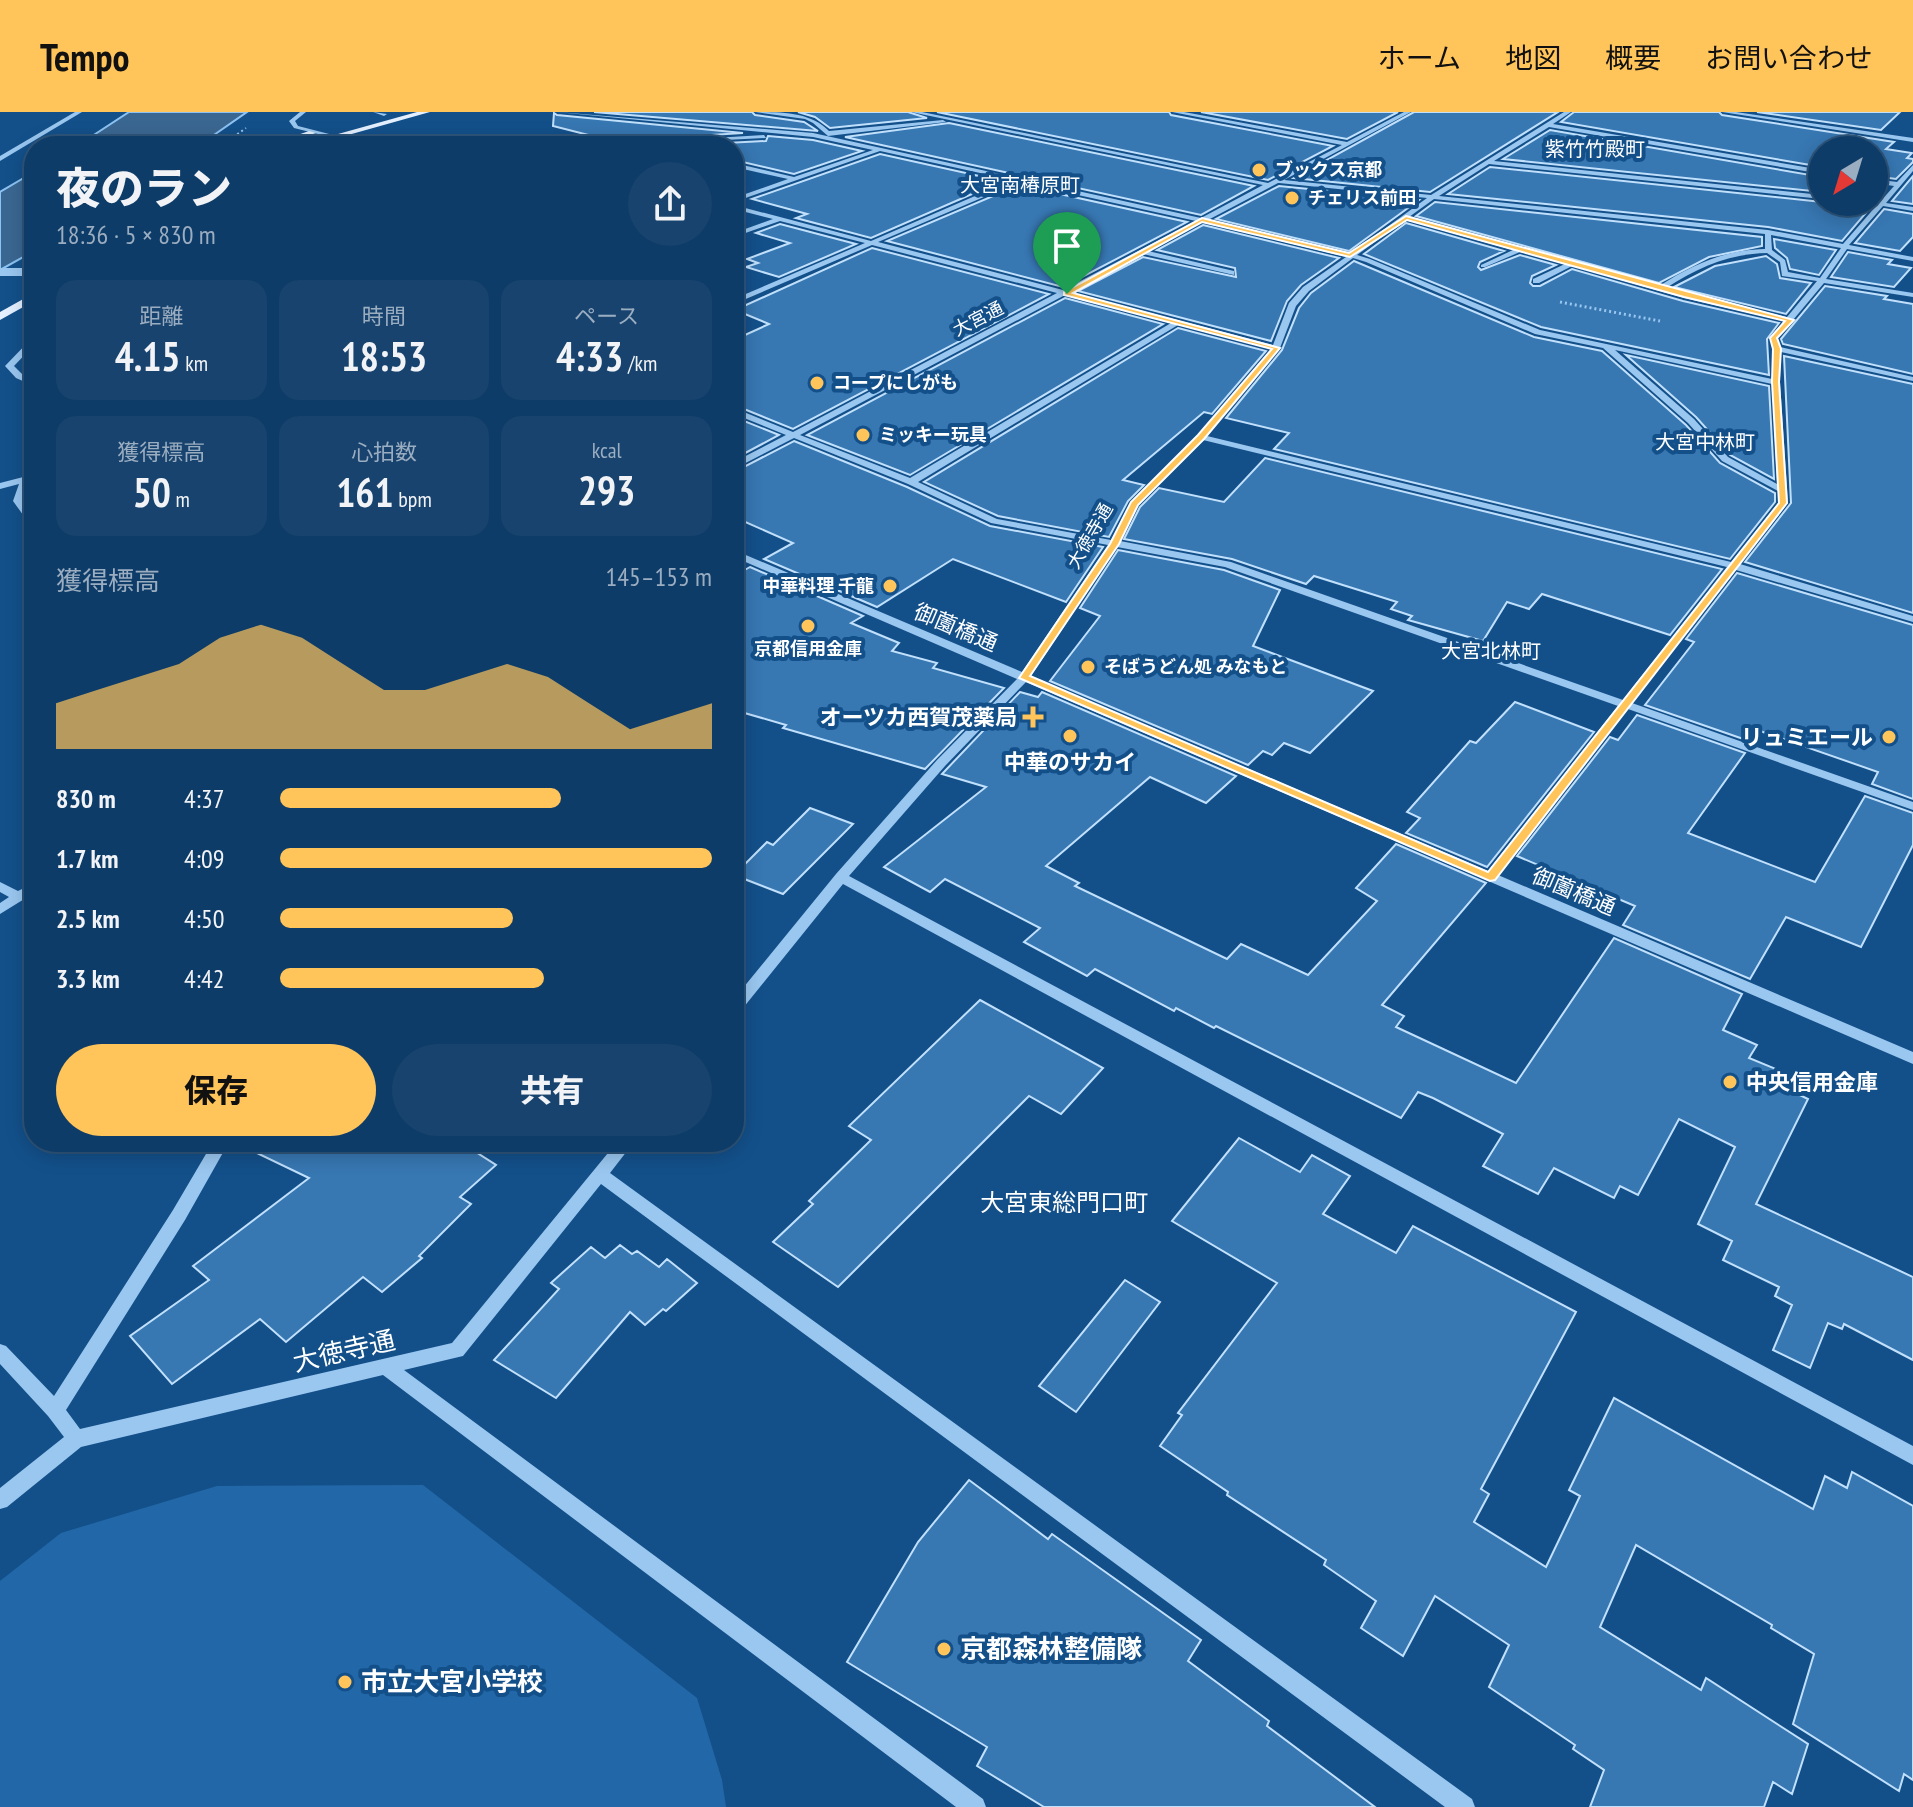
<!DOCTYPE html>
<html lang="ja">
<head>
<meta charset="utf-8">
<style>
  body { margin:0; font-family:"PT Sans Narrow","Noto Sans JP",sans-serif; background:#17436e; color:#f1f3f6; height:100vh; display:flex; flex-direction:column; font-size:30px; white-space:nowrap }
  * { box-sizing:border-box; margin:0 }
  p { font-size:26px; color:#9badc0 }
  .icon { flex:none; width:44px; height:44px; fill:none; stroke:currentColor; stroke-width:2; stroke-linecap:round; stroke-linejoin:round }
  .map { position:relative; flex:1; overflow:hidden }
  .panel { position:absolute; left:24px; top:24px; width:720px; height:1016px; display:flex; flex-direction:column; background:#0e3c68; border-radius:32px; box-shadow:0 4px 20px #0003,0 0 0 2px #2e567c }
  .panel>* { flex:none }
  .needle { width:52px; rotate:218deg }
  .controls { position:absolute; left:1808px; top:24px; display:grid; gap:16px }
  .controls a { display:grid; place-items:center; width:80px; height:80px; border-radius:50%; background:#0e3c68; box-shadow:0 4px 20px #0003,0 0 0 2px #2e567c; font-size:40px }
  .pin { position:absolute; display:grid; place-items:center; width:68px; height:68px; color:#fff; margin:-82px -34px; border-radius:50% 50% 50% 0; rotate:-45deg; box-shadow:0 0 8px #0007 }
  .pin .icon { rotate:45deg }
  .round { display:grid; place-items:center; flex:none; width:84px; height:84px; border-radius:42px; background:#17436e }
  .head { display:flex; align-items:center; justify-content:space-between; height:136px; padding:0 32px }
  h1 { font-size:44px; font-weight:800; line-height:60px }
  .figures { display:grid; grid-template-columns:repeat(3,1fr); gap:12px; height:136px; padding:8px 32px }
  .figures div { display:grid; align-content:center; border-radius:20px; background:#17436e; text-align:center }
  .figures b { font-size:40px; font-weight:800 }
  .figures small { font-size:22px; font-weight:400 }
  .figures p { font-size:22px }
  .chart { height:224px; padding:16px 32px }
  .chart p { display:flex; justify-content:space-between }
  .chart svg { width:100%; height:144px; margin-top:8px; fill:#ffc45a; opacity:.7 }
  .primary-button { display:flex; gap:16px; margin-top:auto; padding:16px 32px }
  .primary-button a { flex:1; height:92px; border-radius:48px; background:#ffc45a; color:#111; font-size:32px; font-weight:800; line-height:92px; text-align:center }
  .primary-button a+a { background:#17436e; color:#f1f3f6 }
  ul { padding:0 32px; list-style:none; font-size:26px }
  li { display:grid; grid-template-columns:128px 96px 1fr; align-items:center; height:60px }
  li i { height:20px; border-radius:10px; background:#ffc45a }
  header { display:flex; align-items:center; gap:48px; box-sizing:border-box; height:112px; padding:0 40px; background:#ffc45a; color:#111 }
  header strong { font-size:38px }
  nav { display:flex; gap:44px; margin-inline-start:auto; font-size:28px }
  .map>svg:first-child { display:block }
  .green { fill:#2268a8 }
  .water { fill:#3a6792; stroke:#8cc3f3; stroke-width:2 }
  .building { fill:#3777b2; stroke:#c1e0fc; stroke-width:2 }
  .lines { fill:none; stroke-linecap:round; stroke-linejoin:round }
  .path-far1 { stroke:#9ac7f0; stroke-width:2; stroke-dasharray:2 3; stroke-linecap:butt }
  .path { stroke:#9ac7f0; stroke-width:3; stroke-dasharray:2 3; stroke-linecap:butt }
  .minor { fill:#9ac7f0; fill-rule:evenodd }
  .major { fill:#e4f0ff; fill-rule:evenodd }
  .minor-bridge { stroke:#9ac7f0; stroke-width:8 }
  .route { fill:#ffc45a; stroke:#fff; stroke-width:2; fill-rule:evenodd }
  .poi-dot { fill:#ffc45a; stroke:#13508a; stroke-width:3 }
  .labels { text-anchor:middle; stroke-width:8; stroke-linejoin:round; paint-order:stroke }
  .far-poi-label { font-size:18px; font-weight:bold; fill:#fff; stroke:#13508a; text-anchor:start }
  .far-street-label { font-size:18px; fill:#fff; stroke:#13508a }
  .far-neighbourhood-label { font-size:20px; fill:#fff; stroke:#13508a }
  .street-label { font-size:22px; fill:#fff; stroke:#13508a }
  .poi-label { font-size:22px; font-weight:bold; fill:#fff; stroke:#13508a; text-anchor:end }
  .neighbourhood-label { font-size:24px; fill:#fff; stroke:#13508a }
  .near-street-label { font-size:26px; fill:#fff; stroke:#13508a }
  .near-poi-label { font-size:26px; font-weight:bold; fill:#fff; stroke:#13508a; text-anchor:start }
</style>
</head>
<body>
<header>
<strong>Tempo</strong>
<nav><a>ホーム</a><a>地図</a><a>概要</a><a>お問い合わせ</a></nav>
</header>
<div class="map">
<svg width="1913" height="1695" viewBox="0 0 1913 1695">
  <rect width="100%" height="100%" fill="#13508a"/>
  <!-- green -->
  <polygon class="green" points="423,1373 697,1586 722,1668 726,1695 0,1695 0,1469 61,1421 217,1374"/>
  <!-- water -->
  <g class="water">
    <polygon points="129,0 247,0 198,34 77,34"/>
    <polygon points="34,60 34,139 0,158 0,80"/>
  </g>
  <!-- building -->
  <g class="building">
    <polygon points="594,0 752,0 755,3 804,10 818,19"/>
    <polygon points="798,0 908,0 927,6 830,16 815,5"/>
    <polygon points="937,0 1169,0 1171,3 1333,34 1268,68"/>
    <polygon points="1201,0 1398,0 1347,27"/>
    <polygon points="1414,0 1558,0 1430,80 1294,66"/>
    <polygon points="1574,0 1719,0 1722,3 1894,30 1886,37 1912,41 1907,46 1913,47 1913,50 1896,67 1874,64 1874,38 1822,38 1822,55 1561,10"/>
    <polygon points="1757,0 1900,0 1881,18"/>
    <polygon points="554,1 557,3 743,21 612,29 553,14"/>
    <polygon points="949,11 1254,74 1201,103 845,25"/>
    <polygon points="1550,18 1822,65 1822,80 1503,47"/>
    <polygon points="768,24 813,28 862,39 794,62 734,48 734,34 668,34 766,29"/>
    <polygon points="880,42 1002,69 871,126 796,106 807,102 752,87"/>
    <polygon points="1490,55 1822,90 1868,90 1871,95 1842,129 1768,115 1448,82"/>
    <polygon points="1913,64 1913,92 1892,89"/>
    <polygon points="1019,73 1187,110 1063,175 887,129"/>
    <polygon points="1279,74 1419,88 1349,139 1216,107"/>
    <polygon points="1435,90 1762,125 1762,134 1709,145 1659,171 1416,104"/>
    <polygon points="1884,97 1913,102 1913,125 1900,139 1855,131"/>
    <polygon points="1406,111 1504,139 1480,150 1478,155 1481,158 1520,143 1556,153 1532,164 1530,171 1533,174 1540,174 1572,157 1683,189 1779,211 1767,227 1769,263 1541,215 1364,142"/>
    <polygon points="780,112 856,132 779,165 746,155 758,151 747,147 790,131 756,121"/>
    <polygon points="1203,113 1339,146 1301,173 1287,189 1271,229 1078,179 1143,145 1236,165 1235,156 1157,138"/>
    <polygon points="1774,127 1836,138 1819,163 1790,157 1787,146 1775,136"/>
    <polygon points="872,136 1049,182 793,317 734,293 734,228 769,212 735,198"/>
    <polygon points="1848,140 1892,148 1888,152 1911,156 1894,175 1831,165"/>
    <polygon points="1766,144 1777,152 1780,166 1811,171 1786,202 1674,175 1715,154"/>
    <polygon points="1354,149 1534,225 1602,239 1686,313 1720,351 1775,381 1775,390 1730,447 1274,337 1289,321 1226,306 1282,238 1299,196 1311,181"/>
    <polygon points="1825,174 1887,184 1884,187 1913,192 1913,262 1783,232 1781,227"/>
    <polygon points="1065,186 1163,212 910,363 807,323"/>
    <polygon points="1178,216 1266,239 1212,302 1204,300 1123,368 1144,373 1128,389 1109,425 998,404 924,370"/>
    <polygon points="1626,243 1769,274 1774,367 1730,343 1696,305"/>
    <polygon points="1784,244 1913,272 1913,501 1745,450 1791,391"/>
    <polygon points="734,305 779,323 734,347"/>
    <polygon points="794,329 907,375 990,414 1103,435 1066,490 953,447 877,495 764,447 793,431 734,405 734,360"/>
    <polygon points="1265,346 1722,457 1670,523 1542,482 1529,497 1507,490 1483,529 1408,508 1412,504 1391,497 1397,490 1314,464 1306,472 1232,447 1124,427 1140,395 1159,376 1224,390"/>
    <polygon points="1118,438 1224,458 1280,478 1253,534 1373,579 1310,641 1284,631 1272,643 1263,639 1248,653 1050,569 1100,504 1080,496"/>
    <polygon points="750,455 863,504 851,511 899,531 892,539 937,551 933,556 1004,576 925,657 783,616 786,613 734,598 734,464"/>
    <polygon points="1737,461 1913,513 1913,687 1872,672 1878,660 1760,619 1752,630 1645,593 1694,530 1686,527"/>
    <polygon points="1020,580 1038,585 1042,580 1236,664 1206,691 1150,665 1046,754 1079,771 1075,774 1227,847 1241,832 1308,863 1377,789 1356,776 1396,732 1486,771 1382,893 1404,904 1396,915 1516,971 1614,826 1742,882 1723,918 1757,933 1749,946 1788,962 1783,975 1808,987 1756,1092 1913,1165 1913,1248 1844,1212 1842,1217 1828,1211 1810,1256 1773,1238 1792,1193 1775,1184 1779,1175 1723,1148 1732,1129 1698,1112 1735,1035 1679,1007 1638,1083 1620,1074 1614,1086 1554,1056 1538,1082 1483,1054 1503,1022 1433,986 1418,980 1401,1006 1216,914 1214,916 1176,896 1174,899 1095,857 1087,864 1024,830 1040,816 945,767 930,780 884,755 986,675 942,662"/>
    <polygon points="1515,590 1594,620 1487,755 1406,721 1420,706 1407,700 1470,629 1476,631"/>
    <polygon points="1637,603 1745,641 1688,721 1815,770 1865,684 1913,701 1913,733 1861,835 1786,805 1750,867 1623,813 1635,794 1517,744 1610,625 1618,628"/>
    <polygon points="810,696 853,712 783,782 734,763 767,730 773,733"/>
    <polygon points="980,888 1103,956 1061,1002 1029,984 838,1175 773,1130 813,1092 809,1089 871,1028 849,1014"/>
    <polygon points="1239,1026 1300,1060 1312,1043 1350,1064 1323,1102 1396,1141 1413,1114 1576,1200 1481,1377 1489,1382 1474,1410 1546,1455 1580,1384 1569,1378 1614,1286 1813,1397 1825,1364 1847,1376 1852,1360 1913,1394 1913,1668 1904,1662 1899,1679 1793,1612 1814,1542 1771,1516 1772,1513 1636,1433 1600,1515 1701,1578 1706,1566 1808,1632 1792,1682 1773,1670 1764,1695 1590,1695 1604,1658 1573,1637 1575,1633 1489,1575 1509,1533 1435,1484 1403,1544 1361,1516 1376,1489 1324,1453 1326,1448 1227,1383 1228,1380 1160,1334 1182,1303 1178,1301 1277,1171 1172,1109"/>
    <polygon points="234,1030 460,1030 496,1053 460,1085 471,1092 419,1144 422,1146 382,1180 363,1165 286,1230 260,1207 172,1272 130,1224 209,1168 193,1154 309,1066"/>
    <polygon points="620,1133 632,1142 637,1139 659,1155 667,1147 697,1171 666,1199 663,1197 645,1213 630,1200 556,1286 494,1248 559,1177 551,1171 591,1135 605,1146"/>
    <polygon points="1125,1168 1160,1190 1076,1300 1039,1274"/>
    <polygon points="969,1368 1048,1427 1052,1422 1201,1528 1188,1549 1269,1609 1267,1614 1375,1695 1044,1695 977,1654 987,1635 847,1550 918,1430"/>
  </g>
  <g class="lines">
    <!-- path-far1 -->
    <polyline class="path-far1" points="221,34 246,16"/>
    <!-- path -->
    <polyline class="path" points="1560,190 1660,209"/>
    <!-- minor -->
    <g class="minor">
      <polygon points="75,0 82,0 0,49 0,44"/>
      <polygon points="300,0 306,0 295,9 298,14 337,24 334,26 294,16 289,9"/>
      <polygon points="373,0 387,2 384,4"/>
      <path d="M557,0L813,21L1201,106L1263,73L911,0H922L1268,71L1342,33L1172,0H1184L1347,30L1404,0H1411L1284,68L1431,83L1564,0H1571L1553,12L1822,58V62L1549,15L1494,49L1822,83V87L1489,52L1439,84L1768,118L1843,132L1877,93L1872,92L1871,90H1880L1894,74L1874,71V67L1897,70L1913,53V59L1886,91L1913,95V99L1883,94L1849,133L1913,145V149L1847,137L1826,167L1913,181V185L1824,171L1778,226L1780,235L1913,265V269L1781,240L1780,270L1788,391L1740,452L1913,504V510L1736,458L1632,591L1913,690V698L1628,597L1498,763L1913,940V952L1026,570L945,654L849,764L1913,1334V1353L843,772L739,901L734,902V887L836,762L937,648L1017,567L734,445V438L1022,560L1108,433L991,411L908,372L794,326L734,357V350L786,323L734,302V296L793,320L1057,181L872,133L734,192V187L865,131L780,109L734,125V121L773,107L734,97V93L871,129L1012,68L880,39L734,90V86L788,67L734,55V51L794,65L873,38L813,25ZM1019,70L1196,109L1063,178L878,130ZM1278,71H1279L1427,86L1350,142L1208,108ZM1434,87L1765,122V137C1724,138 1694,152 1659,174L1525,137L1524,135H1518L1409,105ZM1405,108L1513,138L1481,153V155H1485L1520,140L1565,152L1533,167V171H1539L1572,154L1684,186L1784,209L1770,226L1773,237L1772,267L1540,218L1370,147L1357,143ZM1203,110L1346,145L1303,175L1289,191L1273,233L1070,180L1143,142L1234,163V159L1148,139ZM1771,123L1841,136L1820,166L1788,160L1785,148L1772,138ZM1767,141L1780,150L1782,164L1817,169L1787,205L1666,176C1699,155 1728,142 1767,141ZM1353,146L1366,150L1535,222L1603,236L1688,311L1722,349L1778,379V391L1731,450L1207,324L1280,236L1296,194L1309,179ZM1065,183L1171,211L910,366L800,323ZM1178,213L1271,237L1198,323L1131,390L1111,428L997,407L918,370ZM1615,238L1772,272L1777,372L1728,345L1694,307ZM1203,328L1727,455L1623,588L1231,450L1120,429L1138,393ZM1117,435L1225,455L1618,594L1488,759L1031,564Z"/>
      <path d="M755,0C781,0 811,0 829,19L943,8L946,10L828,24L813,11L805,7Z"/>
      <polygon points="1722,0 1736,0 1913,26 1913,30"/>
      <polygon points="764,23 766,26 609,34 612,32"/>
      <polygon points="31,227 34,227 34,233 14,254 22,262 34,269 34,274 16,266 5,254"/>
      <polygon points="31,363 34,364 34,368 29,369 23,389 34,405 34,415 31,414 13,389 19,372 0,377 0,371"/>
      <polygon points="0,770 18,779 34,771 34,781 0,802 0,791 9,785 0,780"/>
      <polygon points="213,1030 229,1030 185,1108 66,1298 80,1317 452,1231 617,1030 634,1030 610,1061 1472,1687 1475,1695 1445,1695 601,1072 463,1244 404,1258 983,1687 986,1695 956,1695 383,1263 81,1335 7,1395 0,1397 0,1376 64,1325 48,1304 0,1252 0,1232 6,1234 54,1284 173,1098"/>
    </g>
    <!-- major -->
    <g class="major">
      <polygon points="417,0 430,0 309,34 295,34"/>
      <polygon points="309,19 316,21 279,34 266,34"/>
      <polygon points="34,181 34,189 0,208 0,200"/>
    </g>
    <!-- minor-bridge -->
    <polyline class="minor-bridge" points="0,160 34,160"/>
  </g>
  <!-- route -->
  <path class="route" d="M1406,104L1794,208L1777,226L1781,237L1779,270L1787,391L1495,768L1490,769L1019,566L1110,432L1131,390L1198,323L1272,237L1064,183V180L1202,106L1349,141ZM1407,108L1684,185L1785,209L1770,226L1773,237L1772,270L1779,391L1488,760L1030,564L1119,432L1138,393L1204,327L1280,236L1073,181L1202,110L1350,145Z"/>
  <!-- markers -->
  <g class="poi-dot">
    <circle cx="1259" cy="58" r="8"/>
    <circle cx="1292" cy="86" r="8"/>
    <circle cx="817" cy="271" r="8"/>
    <circle cx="863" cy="323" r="8"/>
    <circle cx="890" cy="474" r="8"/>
    <circle cx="808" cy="514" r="8"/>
    <circle cx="1088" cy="555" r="8"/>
    <path d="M1029 593h8v8h8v8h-8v8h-8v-8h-8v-8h8z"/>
    <circle cx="1070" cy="624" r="8"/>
    <circle cx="1889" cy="625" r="8"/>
    <circle cx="1730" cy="970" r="8"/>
    <circle cx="944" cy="1537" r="8"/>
    <circle cx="345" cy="1570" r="8"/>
  </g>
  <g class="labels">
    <!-- far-poi labels -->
    <g class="far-poi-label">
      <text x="1275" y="64">ブックス京都</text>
      <text x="1308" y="92">チェリス前田</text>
      <text x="833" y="277">コープにしがも</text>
      <text x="879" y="329">ミッキー玩具</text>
      <text x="874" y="480" text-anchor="end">中華料理 千龍</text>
      <text x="808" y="543" text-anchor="middle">京都信用金庫</text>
      <text x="1104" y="561">そばうどん処 みなもと</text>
    </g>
    <!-- far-street labels -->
    <g class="far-street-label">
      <text transform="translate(978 207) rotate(-27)" y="6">大宮通</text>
      <text transform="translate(1090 424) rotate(-60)" y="6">大徳寺通</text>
    </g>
    <!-- far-neighbourhood labels -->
    <g class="far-neighbourhood-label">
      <text x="1595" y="44">紫竹竹殿町</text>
      <text x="1020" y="80">大宮南椿原町</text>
      <text x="1705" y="337">大宮中林町</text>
      <text x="1491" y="546">大宮北林町</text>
    </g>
    <!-- street labels -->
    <g class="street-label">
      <text transform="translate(956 515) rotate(23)" y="8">御薗橋通</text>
      <text transform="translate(1574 779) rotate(23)" y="8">御薗橋通</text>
    </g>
    <!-- poi labels -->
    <g class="poi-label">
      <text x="1017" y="613">オーツカ西賀茂薬局</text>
      <text x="1873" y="633">リュミエール</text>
      <text x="1070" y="658" text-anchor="middle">中華のサカイ</text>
      <text x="1746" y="978" text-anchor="start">中央信用金庫</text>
    </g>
    <!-- neighbourhood labels -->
    <g class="neighbourhood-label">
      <text x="1064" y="1099">大宮東総門口町</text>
    </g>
    <!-- near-street labels -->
    <g class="near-street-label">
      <text transform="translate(344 1239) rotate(-13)" y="9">大徳寺通</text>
    </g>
    <!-- near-poi labels -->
    <g class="near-poi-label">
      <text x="960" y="1546">京都森林整備隊</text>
      <text x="361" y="1579">市立大宮小学校</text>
    </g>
  </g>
</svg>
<div class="controls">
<a><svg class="needle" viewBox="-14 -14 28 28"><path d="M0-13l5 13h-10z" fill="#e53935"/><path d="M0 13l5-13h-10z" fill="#9badc0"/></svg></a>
</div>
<div class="pin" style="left:1067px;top:182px;background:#1e9e55"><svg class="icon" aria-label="arrive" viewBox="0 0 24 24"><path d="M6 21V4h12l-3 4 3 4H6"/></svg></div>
<section class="panel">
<div class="head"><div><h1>夜のラン</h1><p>18:36 · 5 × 830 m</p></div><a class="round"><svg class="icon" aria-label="share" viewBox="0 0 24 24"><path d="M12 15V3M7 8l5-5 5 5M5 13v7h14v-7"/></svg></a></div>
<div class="figures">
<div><p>距離</p><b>4.15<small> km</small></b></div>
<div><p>時間</p><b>18:53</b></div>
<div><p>ペース</p><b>4:33<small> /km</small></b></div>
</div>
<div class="figures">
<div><p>獲得標高</p><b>50<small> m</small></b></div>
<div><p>心拍数</p><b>161<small> bpm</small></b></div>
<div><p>kcal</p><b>293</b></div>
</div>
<div class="chart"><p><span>獲得標高</span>145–153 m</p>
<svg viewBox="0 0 160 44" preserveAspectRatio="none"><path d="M0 44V30L10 26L20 22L30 18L40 10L50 6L60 10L70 18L80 26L90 26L100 22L110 18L120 22L130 30L140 38L150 34L160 30V44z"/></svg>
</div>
<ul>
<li><b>830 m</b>4:37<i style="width:65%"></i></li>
<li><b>1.7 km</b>4:09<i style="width:100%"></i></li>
<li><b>2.5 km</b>4:50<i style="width:54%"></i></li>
<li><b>3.3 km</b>4:42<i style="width:61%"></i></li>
</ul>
<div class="primary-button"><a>保存</a><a>共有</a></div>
</section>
</div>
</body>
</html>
